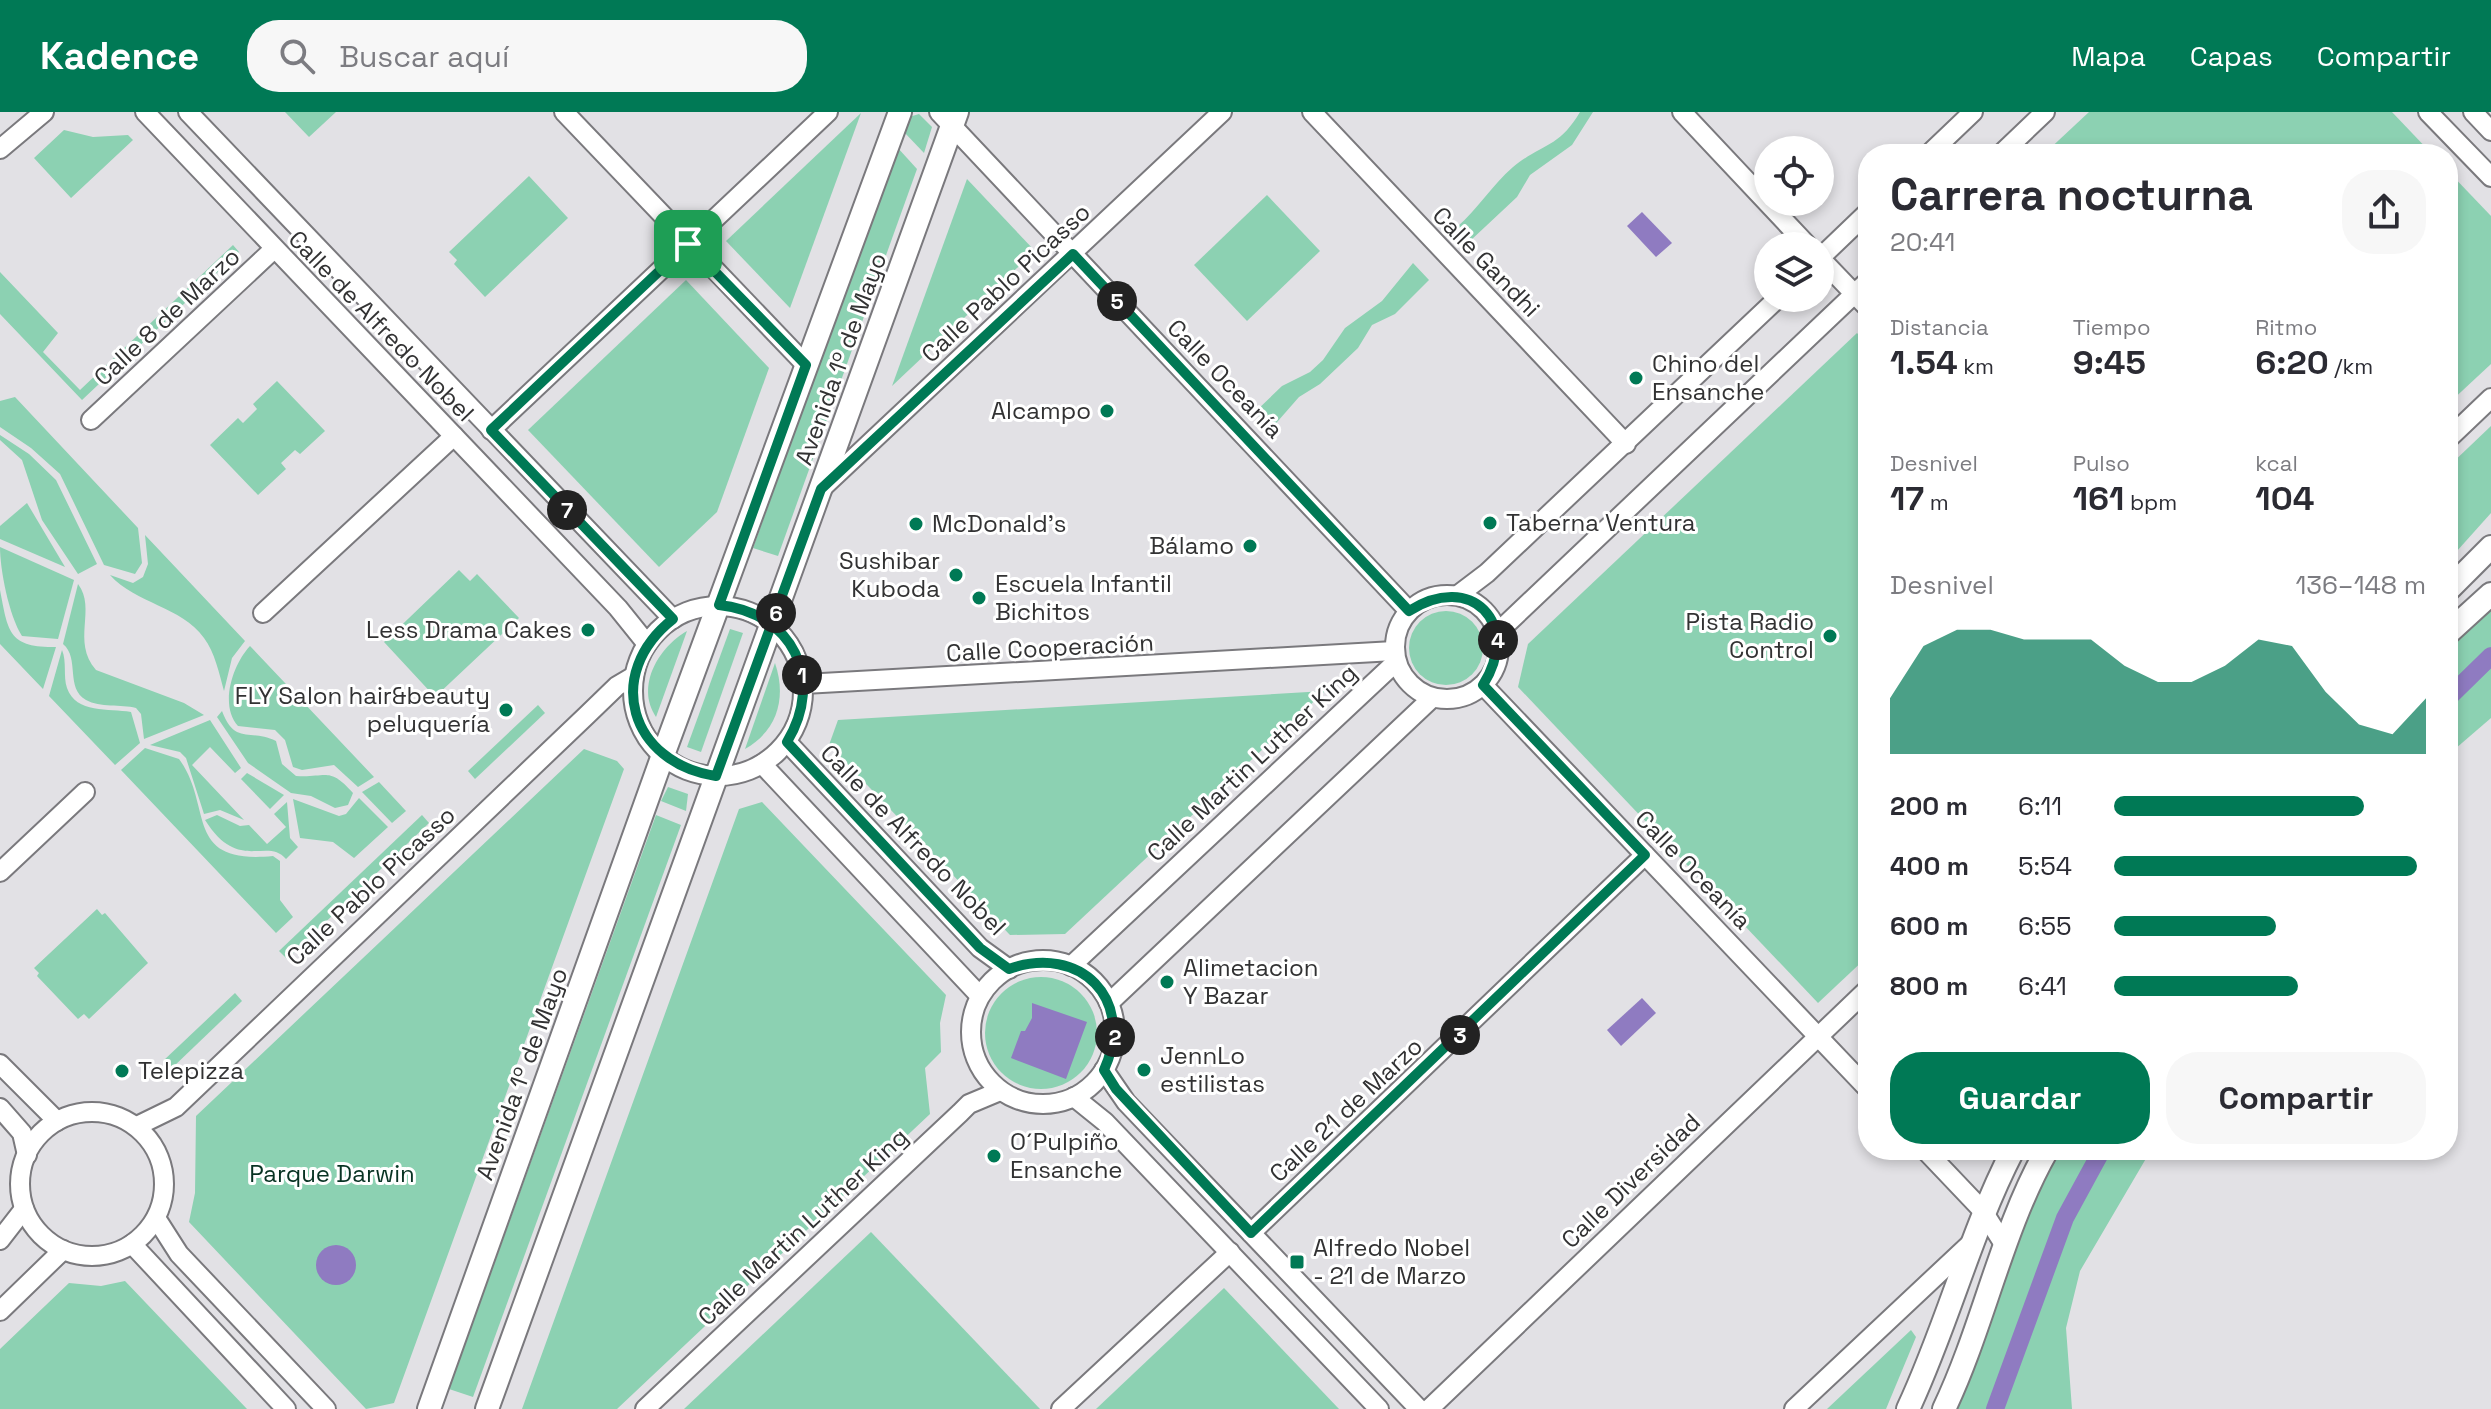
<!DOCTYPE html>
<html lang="es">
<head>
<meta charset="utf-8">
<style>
  body { margin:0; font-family:"Space Grotesk",sans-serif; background:#f7f7f7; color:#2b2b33; height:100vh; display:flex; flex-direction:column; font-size:30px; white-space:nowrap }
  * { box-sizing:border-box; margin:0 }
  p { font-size:26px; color:#7c7c81 }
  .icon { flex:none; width:44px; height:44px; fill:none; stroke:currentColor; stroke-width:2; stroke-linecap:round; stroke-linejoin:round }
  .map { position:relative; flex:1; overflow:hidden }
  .side { position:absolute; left:1858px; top:32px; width:600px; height:1016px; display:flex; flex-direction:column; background:#fff; border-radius:32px; box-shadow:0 4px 12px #0003 }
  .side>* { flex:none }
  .buttons { position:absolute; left:1754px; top:24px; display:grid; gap:16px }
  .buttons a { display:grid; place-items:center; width:80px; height:80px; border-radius:50%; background:#fff; box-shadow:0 4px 12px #0003; font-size:40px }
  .pin { position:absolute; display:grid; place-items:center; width:68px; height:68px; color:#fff; margin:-34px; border-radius:16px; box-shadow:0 4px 12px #0006 }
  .km { position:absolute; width:40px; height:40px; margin:-20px; border-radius:50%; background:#222; color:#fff; font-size:22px; line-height:40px; text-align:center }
  .round { display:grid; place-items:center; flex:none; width:84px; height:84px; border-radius:32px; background:#f7f7f7 }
  .summary { display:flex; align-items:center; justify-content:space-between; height:136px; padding:0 32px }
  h1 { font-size:44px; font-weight:800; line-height:60px }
  .metrics { display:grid; grid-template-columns:repeat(3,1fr); gap:12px; height:136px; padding:8px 32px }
  .metrics div { display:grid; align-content:center }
  .metrics b { font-size:34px; font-weight:800 }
  .metrics small { font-size:22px; font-weight:400 }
  .metrics p { font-size:22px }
  .chart { height:224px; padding:16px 32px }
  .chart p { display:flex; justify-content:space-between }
  .chart svg { width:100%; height:144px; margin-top:8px; fill:#007955; opacity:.7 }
  .primary-button { display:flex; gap:16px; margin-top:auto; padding:16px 32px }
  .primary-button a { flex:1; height:92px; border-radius:32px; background:#007955; color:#fff; font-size:32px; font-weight:800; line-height:92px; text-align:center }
  .primary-button a+a { background:#f7f7f7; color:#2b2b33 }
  ul { padding:0 32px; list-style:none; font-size:26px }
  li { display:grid; grid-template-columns:128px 96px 1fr; align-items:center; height:60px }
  li i { height:20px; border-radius:10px; background:#007955 }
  header { display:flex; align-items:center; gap:48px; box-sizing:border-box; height:112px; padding:0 40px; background:#007955; color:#fff }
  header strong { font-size:38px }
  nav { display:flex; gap:44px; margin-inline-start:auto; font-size:28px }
  .search { width:560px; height:72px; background:#f7f7f7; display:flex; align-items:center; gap:20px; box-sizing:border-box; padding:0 28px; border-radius:32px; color:#7c7c81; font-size:30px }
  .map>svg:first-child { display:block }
  .green { fill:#8cd1b2 }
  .water { fill:#8f7bc1 }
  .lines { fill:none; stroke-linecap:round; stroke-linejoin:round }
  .canal { stroke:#8f7bc1; stroke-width:18 }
  .minor-casing { stroke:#7a797d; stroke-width:22 }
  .tertiary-casing { stroke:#7a797d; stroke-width:26 }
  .minor { stroke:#fff; stroke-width:18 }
  .tertiary { stroke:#fff; stroke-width:22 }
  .route-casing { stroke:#fff; stroke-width:16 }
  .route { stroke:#007955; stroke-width:10 }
  .poi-dot { fill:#007955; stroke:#fff; stroke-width:3 }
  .labels { text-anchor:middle; stroke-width:6; stroke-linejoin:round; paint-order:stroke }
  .street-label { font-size:24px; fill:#323233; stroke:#fff }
  .poi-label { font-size:24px; fill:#323233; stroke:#fff; text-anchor:start }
  .park-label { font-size:24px; fill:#083323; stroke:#fff }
</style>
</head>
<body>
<header>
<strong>Kadence</strong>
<div class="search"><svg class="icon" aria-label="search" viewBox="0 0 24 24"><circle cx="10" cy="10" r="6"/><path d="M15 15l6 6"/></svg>Buscar aquí</div>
<nav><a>Mapa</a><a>Capas</a><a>Compartir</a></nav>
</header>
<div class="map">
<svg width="2491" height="1297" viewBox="0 0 2491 1297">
  <rect width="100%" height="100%" fill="#e2e1e5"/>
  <!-- green -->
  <g class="green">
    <polygon points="285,0 336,0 309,25"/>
    <path d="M1580,0H1593L1572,33L1530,63L1517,85L1470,129L1457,115C1478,97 1492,73 1513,55C1541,32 1559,36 1580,0Z"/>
    <polygon points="2089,0 2392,0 2432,42 2044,42"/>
    <polygon points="861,1 790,196 726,129"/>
    <polygon points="919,2 932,15 924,41 904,20 909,5"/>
    <polygon points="64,18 93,25 128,23 133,28 71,86 34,46"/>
    <polygon points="897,35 917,57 778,444 753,436"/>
    <polygon points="2448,59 2491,104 2491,252 2448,292"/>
    <polygon points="529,64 568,106 485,185 454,152 457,148 449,140"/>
    <polygon points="967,67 1035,139 892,274"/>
    <polygon points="1267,83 1320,139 1247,209 1194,153"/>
    <polygon points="233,133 239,140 82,288 0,202 0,160 58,221 43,240 80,278"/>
    <polygon points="1413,151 1429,168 1395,202 1372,213 1358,236 1320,272 1299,285 1271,317 1255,300 1282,274 1310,260 1323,248 1345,216 1382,189"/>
    <polygon points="686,168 769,256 717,400 659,455 528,318"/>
    <polygon points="1857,221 1868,233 1868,844 1818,891 1518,575 1528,532"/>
    <polygon points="277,269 325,319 300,342 295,338 281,351 286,357 258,383 210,333 238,306 243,311 257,297 253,292"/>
    <polygon points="15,285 138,416 142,451 135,462 104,453 60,362 31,336 0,315 0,289"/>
    <polygon points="2491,314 2491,401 2448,449 2448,355"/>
    <polygon points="0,323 29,342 56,368 97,452 78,462 42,408 22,348 0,328"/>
    <polygon points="27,391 65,455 0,427 0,414"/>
    <path d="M145,423L245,529L232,546L224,579C219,561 215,541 204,526C181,494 136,492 110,463L133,471L143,465L148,452Z"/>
    <path d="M0,435L74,468L58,527L22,524C9,504 0,458 0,435Z"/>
    <polygon points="459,458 470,469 477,462 519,506 435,585 384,530"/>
    <path d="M78,472C97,497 71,529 96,558L184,591L204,603L144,627L141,602L136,596C121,592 100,596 86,588C65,576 80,546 63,532Z"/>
    <path d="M0,478C8,519 8,536 56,535L43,577L0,532Z"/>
    <polygon points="2491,494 2491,606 2448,643 2448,535"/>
    <circle cx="1446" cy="536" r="37"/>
    <polygon points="730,517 743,521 701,640 687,635"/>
    <path d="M687,519L656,605C635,574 659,535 687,519Z"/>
    <path d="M250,534L374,665L358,675L334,653L302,658L293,655L285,628L275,618L238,614C219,593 233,552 250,534Z"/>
    <path d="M62,538C67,550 63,564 67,576C76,602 109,596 131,600L140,631L115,653L49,584Z"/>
    <path d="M775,551C787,586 777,619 745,637Z"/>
    <polygon points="1325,579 1065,822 1010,823 829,633 838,608"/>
    <polygon points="538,593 545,601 475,667 468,659"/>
    <path d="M222,599C235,634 251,616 276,629L282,652L296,664C327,666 329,654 353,681L348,693L335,696L311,684L291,681L248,651L217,605Z"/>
    <polygon points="210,608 241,656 235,661 210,635 192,653 244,708 220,698 204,702 186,646 180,640 150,633"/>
    <path d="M145,636L179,647C214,694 182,753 273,744L280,749V788L293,805L276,821L121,658Z"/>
    <polygon points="584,637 617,649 624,657 394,1291 366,1297 189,1110 195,1081 196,1004"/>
    <polygon points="247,661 284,683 270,697 241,667"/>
    <polygon points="379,670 406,699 392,711 362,680"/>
    <polygon points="668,675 688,682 686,699 661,689"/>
    <polygon points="359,686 388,715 354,746 333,730 300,726 293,687 339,704 346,702"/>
    <path d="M287,690L290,726L298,735L286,747C267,724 239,762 205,708L217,703L240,714L249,713L267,732L286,715L274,702Z"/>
    <polygon points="762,690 946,883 940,911 941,940 925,956 930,1002 617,1297 522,1297 739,697"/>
    <polygon points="422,703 429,711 287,847 279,839"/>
    <polygon points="656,703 681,713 473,1285 449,1277"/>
    <polygon points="97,797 102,803 105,801 148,851 89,907 84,902 78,907 37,864 39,861 34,856"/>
    <circle cx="1041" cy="921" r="56"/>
    <polygon points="235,881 242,889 171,957 163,949"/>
    <polygon points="2058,1038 2151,1038 2080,1159 2066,1216 2072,1297 1952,1297 1998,1171"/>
    <polygon points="871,1120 1040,1297 684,1297"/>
    <polygon points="125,1169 247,1297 0,1297 0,1237 69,1171 101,1174"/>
    <polygon points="1224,1176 1339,1297 1096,1297"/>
    <polygon points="1911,1218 1916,1225 1886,1297 1827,1297"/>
  </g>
  <!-- water -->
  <g class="water">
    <polygon points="1642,100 1672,131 1656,145 1627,114"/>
    <polygon points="1642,886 1656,901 1621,934 1607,918"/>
    <polygon points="1032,891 1087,910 1066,967 1011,946 1021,919 1025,919 1032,906"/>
    <circle cx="336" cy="1153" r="20"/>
  </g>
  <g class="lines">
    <!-- canal -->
    <g class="canal">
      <polyline points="2448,586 2491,544"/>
      <polyline points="1995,1297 2065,1106 2102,1038"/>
    </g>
    <defs>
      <g id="minor">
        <polyline points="145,0 618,496 647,532"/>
        <polyline points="188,0 673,507"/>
        <polyline points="564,0 806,253"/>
        <polyline points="939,0 1409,499"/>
        <polyline points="1312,0 1626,332"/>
        <polyline points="1682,0 1808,134"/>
        <polyline points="2428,0 2491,65"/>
        <polyline points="2473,0 2491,19"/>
        <polyline points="0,37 44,0"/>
        <polyline points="1929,42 1973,0"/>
        <polyline points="2001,42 2045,0"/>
        <polyline points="1820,146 1868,196"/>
        <polyline points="1820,146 1868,100"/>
        <polyline points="91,308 274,137"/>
        <polyline points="491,318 828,0"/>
        <polyline points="2448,327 2491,286"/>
        <polyline points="821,377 1222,0"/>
        <polyline points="1458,483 1487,461 1778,186"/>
        <circle cx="1447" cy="535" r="52"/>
        <circle cx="718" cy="579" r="85"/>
        <polyline points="263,501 454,324"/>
        <polyline points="1497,521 1868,169"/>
        <polyline points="804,572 1394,539"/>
        <polyline points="1483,573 1868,977"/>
        <polyline points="787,630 980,836 1009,857"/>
        <polyline points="762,652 980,884"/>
        <polyline points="0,760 85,680"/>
        <circle cx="1043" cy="920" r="72"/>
        <polyline points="1071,854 1396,550"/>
        <polyline points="1109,891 1432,586"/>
        <polyline points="0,952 57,1009"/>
        <polyline points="1104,958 1126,990 1419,1297"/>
        <polyline points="1074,985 1105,1010 1379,1297"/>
        <polyline points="0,996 22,1021 27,1043"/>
        <circle cx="92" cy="1072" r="72"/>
        <polyline points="137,1014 176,995 587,603 617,574 634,564"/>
        <polyline points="1925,1038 1983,1099 2005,1134"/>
        <polyline points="156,1106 179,1142 326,1297"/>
        <polyline points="1251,1121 1645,743"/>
        <polyline points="0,1128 24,1097"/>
        <polyline points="132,1132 286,1297"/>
        <polyline points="0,1199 63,1138"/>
        <polyline points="645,1297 960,1001 969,992 1000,979"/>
        <polyline points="1061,1297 1230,1140"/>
        <polyline points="1429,1297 1868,877"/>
        <polyline points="1794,1297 1971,1131"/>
      </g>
      <g id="tertiary">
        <polyline points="2448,478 2491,435"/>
        <polyline points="2448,521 2491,482"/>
        <polyline points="429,1297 663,643 900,0"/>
        <polyline points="487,1297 957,0"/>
        <path d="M1908,1297C1948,1212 1970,1121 2013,1038"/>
        <path d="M1944,1297C1984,1213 2001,1119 2047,1038"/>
      </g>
    </defs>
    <!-- minor casing -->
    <use href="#minor" class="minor-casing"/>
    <!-- tertiary casing -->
    <use href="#tertiary" class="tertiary-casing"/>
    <!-- minor -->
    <use href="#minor" class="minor"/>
    <!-- tertiary -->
    <use href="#tertiary" class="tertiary"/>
  </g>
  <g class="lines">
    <defs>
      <path id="route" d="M688,132L806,253L719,493C793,501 825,567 787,630L980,836L1009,857C1080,832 1136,887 1104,958L1116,977L1251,1121L1645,743L1483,573C1522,511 1471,459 1409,499L1073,142L821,377L716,664C630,651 603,562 673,507L491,318L688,132"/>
    </defs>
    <!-- route casing -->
    <use href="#route" class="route-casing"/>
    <!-- route -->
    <use href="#route" class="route"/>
  </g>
  <!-- markers -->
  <g class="poi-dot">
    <circle cx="1636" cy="266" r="8"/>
    <circle cx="1107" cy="299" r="8"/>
    <circle cx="1490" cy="411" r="8"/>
    <circle cx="916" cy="412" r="8"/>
    <circle cx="1250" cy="434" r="8"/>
    <circle cx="956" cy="463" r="8"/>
    <circle cx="979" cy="486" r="8"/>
    <circle cx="588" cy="518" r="8"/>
    <circle cx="1830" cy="524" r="8"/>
    <circle cx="506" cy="598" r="8"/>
    <circle cx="1167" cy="870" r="8"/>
    <circle cx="1144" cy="958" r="8"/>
    <circle cx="122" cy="959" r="8"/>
    <circle cx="994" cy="1044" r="8"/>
    <rect x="1289" y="1142" width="16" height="16" rx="4"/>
  </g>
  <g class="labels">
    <!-- street labels -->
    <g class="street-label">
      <text transform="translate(1486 150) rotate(46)" y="8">Calle Gandhi</text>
      <text transform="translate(1006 171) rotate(-43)" y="8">Calle Pablo Picasso</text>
      <text transform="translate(167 205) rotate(-43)" y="8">Calle 8 de Marzo</text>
      <text transform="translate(381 214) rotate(46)" y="8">Calle de Alfredo Nobel</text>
      <text transform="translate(841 247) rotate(-70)" y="8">Avenida 1º de Mayo</text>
      <text transform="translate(1225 267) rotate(46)" y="8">Calle Oceanía</text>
      <text transform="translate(1050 536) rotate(-3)" y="8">Calle Cooperación</text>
      <text transform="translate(1252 651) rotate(-43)" y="8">Calle Martin Luther King</text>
      <text transform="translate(913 728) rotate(46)" y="8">Calle de Alfredo Nobel</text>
      <text transform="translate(1693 758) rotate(46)" y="8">Calle Oceanía</text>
      <text transform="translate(371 774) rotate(-43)" y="8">Calle Pablo Picasso</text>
      <text transform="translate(522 962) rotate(-70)" y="8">Avenida 1º de Mayo</text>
      <text transform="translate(1346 998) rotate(-43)" y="8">Calle 21 de Marzo</text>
      <text transform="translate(1631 1069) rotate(-44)" y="8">Calle Diversidad</text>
      <text transform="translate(803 1115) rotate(-43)" y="8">Calle Martin Luther King</text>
    </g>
    <!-- poi labels -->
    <g class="poi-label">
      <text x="1652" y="260">Chino del<tspan x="1652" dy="28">Ensanche</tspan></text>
      <text x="1091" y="307" text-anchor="end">Alcampo</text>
      <text x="1506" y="419">Taberna Ventura</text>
      <text x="932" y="420">McDonald's</text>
      <text x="1234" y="442" text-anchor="end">Bálamo</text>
      <text x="940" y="457" text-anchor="end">Sushibar<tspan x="940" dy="28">Kuboda</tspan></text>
      <text x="995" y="480">Escuela Infantil<tspan x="995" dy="28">Bichitos</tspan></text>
      <text x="1814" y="518" text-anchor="end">Pista Radio<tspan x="1814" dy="28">Control</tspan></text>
      <text x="572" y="526" text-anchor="end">Less Drama Cakes</text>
      <text x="490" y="592" text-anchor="end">FLY Salon hair&amp;beauty<tspan x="490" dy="28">peluquería</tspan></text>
      <text x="1183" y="864">Alimetacion<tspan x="1183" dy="28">Y Bazar</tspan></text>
      <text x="1160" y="952">JennLo<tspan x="1160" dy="28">estilistas</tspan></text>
      <text x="138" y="967">Telepizza</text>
      <text x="1010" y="1038">O´Pulpiño<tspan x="1010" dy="28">Ensanche</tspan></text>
      <text x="1313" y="1144">Alfredo Nobel<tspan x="1313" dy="28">- 21 de Marzo</tspan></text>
    </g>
    <!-- park labels -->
    <g class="park-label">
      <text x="332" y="1070">Parque Darwin</text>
    </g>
  </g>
</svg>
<div class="buttons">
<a><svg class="icon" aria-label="locate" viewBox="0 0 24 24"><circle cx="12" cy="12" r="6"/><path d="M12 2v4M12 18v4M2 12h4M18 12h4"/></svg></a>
<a><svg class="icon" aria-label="layers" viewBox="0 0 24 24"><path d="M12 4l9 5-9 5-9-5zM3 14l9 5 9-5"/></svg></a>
</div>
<div class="pin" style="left:688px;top:132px;background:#1e9e55"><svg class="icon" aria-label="arrive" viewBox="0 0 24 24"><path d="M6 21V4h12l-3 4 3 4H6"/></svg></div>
<b class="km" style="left:802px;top:563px">1</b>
<b class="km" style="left:1115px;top:925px">2</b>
<b class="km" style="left:1460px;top:923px">3</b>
<b class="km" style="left:1498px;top:528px">4</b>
<b class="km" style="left:1117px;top:189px">5</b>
<b class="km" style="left:776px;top:501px">6</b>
<b class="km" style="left:567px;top:398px">7</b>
<section class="side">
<div class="summary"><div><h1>Carrera nocturna</h1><p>20:41</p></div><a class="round"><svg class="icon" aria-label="share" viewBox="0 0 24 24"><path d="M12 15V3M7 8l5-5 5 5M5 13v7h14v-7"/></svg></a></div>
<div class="metrics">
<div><p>Distancia</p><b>1.54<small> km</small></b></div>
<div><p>Tiempo</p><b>9:45</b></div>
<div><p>Ritmo</p><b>6:20<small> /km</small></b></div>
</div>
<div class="metrics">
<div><p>Desnivel</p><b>17<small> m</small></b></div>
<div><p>Pulso</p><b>161<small> bpm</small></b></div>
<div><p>kcal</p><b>104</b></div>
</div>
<div class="chart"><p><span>Desnivel</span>136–148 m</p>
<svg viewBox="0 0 160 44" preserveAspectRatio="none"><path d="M0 44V27L10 11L20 6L30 6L40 9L50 9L60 9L70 17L80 22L90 22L100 17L110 9L120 11L130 25L140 35L150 38L160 27V44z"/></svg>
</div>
<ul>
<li><b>200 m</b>6:11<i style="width:80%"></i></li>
<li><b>400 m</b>5:54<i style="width:97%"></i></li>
<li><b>600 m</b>6:55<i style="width:52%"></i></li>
<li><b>800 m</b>6:41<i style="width:59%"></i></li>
</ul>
<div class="primary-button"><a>Guardar</a><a>Compartir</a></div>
</section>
</div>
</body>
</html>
